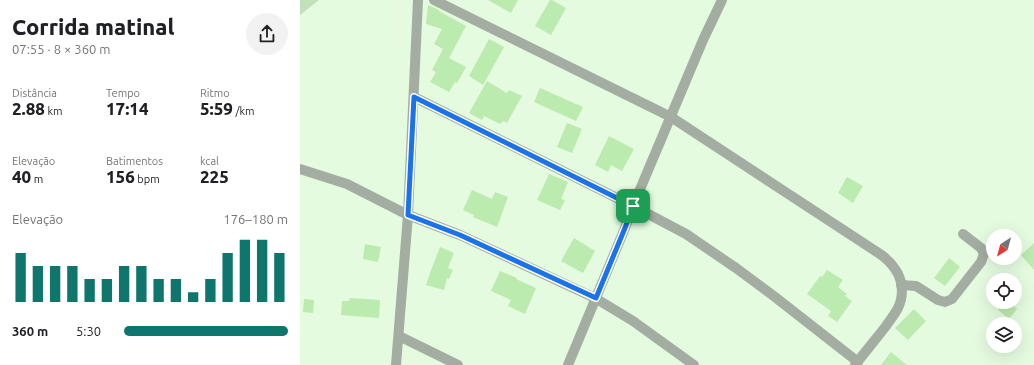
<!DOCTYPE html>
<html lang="pt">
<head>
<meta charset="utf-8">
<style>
  body { margin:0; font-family:Ubuntu,sans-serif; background:#f2f2f2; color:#202124; height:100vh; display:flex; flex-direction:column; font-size:15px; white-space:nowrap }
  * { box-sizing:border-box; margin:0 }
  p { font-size:13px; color:#757577 }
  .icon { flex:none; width:22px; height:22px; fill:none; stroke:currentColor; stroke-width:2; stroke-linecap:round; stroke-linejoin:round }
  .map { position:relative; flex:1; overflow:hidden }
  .drawer { display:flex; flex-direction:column; background:#fff; width:300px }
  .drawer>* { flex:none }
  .needle { width:26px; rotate:216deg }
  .buttons { position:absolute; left:686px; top:229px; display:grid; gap:8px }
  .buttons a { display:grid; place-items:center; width:36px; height:36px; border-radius:50%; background:#fff; box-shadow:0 4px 16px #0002; font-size:20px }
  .pin { position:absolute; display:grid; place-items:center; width:34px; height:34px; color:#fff; margin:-17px; border-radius:8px; box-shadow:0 2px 6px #0006 }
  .round { display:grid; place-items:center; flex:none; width:42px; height:42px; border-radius:21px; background:#f2f2f2 }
  .overview { display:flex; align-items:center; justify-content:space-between; height:68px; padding:0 12px }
  h1 { font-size:22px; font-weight:800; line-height:30px }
  .metrics { display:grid; grid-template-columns:repeat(3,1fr); gap:6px; height:68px; padding:4px 12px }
  .metrics div { display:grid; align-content:center }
  .metrics b { font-size:17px; font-weight:800 }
  .metrics small { font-size:11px; font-weight:400 }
  .metrics p { font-size:11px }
  .chart { height:112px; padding:8px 12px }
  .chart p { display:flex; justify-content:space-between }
  .chart svg { width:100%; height:72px; margin-top:4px; stroke:#0f766e; stroke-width:6 }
  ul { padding:0 12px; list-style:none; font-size:13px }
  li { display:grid; grid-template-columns:64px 48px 1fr; align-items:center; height:30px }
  li i { height:10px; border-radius:5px; background:#0f766e }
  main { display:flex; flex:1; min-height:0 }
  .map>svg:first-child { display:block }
  .green { fill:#c1e1b8 }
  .building { fill:#bbebae }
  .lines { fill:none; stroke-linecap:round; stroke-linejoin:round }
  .street { stroke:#a4ada1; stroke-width:10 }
  .route-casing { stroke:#fff; stroke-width:8 }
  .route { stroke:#1a73e8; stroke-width:5 }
</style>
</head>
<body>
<main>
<section class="drawer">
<div class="overview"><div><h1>Corrida matinal</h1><p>07:55 · 8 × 360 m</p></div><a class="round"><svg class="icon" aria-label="share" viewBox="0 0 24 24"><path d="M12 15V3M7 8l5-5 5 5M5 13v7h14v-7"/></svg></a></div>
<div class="metrics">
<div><p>Distância</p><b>2.88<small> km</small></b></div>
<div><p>Tempo</p><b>17:14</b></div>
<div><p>Ritmo</p><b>5:59<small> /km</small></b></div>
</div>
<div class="metrics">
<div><p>Elevação</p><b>40<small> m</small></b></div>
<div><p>Batimentos</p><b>156<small> bpm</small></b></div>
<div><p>kcal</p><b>225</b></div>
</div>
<div class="chart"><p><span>Elevação</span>176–180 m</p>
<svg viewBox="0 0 160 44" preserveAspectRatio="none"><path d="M5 44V14M15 44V22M25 44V22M35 44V22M45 44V30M55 44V30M65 44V22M75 44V22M85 44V30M95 44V30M105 44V38M115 44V30M125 44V14M135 44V6M145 44V6M155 44V14"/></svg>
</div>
<ul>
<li><b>360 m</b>5:30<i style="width:100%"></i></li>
</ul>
</section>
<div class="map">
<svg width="734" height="365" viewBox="0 0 734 365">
  <rect width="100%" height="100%" fill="#e5fbe0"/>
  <!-- green -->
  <polygon class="green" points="0,0 19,0 0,15"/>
  <!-- building -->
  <g class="building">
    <polygon points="188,0 218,0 211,13"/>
    <polygon points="250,0 252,0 266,8 251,35 235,26"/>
    <polygon points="128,5 139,10 139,11 166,26 149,58 166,67 157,83 155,82 149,92 130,82 136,72 132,70 143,49 134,44 142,29 126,24"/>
    <polygon points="189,39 204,47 187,78 183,85 169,76"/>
    <polygon points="187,81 207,93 209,90 222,96 207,123 203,121 200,124 184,116 182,120 169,113"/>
    <polygon points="240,88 283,107 276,121 234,102"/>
    <polygon points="267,123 282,129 272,153 257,147"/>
    <polygon points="309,136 334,149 322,171 311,165 308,172 295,165"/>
    <polygon points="249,174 268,182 261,199 265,200 260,210 237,200"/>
    <polygon points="547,177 563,186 553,203 538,193"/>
    <polygon points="172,190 192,199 195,192 208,197 197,227 173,217 174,215 163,210"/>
    <polygon points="274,238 295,251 283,273 261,261"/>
    <polygon points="734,243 734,270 721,255"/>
    <polygon points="65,244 81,247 78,262 63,259"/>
    <polygon points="140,247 154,253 148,268 153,270 149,279 147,278 144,290 126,285 130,273"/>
    <polygon points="649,258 660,267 645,286 634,278"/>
    <polygon points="527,270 543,280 538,287 547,294 545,296 552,301 537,322 528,316 531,311 507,294 520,276 522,277"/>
    <polygon points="200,271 217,278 216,279 236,288 225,314 208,306 211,300 191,291"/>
    <polygon points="50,298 80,300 79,318 41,315 42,301 49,301"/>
    <polygon points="4,299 14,300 13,313 3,312"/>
    <polygon points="705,302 710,302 717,309 709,319 698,310"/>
    <polygon points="614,309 626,321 608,340 595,328"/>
    <polygon points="591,352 607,365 581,365"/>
  </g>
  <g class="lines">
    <!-- street -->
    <g class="street">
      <path d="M134,0L371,117L580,254C586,258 591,263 595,269C603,280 604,296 598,308C595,314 590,320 586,326C576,339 565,352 555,365"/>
      <polyline points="114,97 333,206 386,234 436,268 475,297 558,362"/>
      <polyline points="0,169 47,184 108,215 160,235 295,298 333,321 394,365"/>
      <polyline points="601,285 616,286 638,300 645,302 652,299 681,262 684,254 681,248 663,234"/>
      <polyline points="99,336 158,365"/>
      <polyline points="96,365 108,215 118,0"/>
      <polyline points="268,365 325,228 333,206 403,40 422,0"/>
    </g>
  </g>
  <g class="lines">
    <defs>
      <polygon id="route" points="114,97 333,206 325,228 296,298 160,235 108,215"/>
    </defs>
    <!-- route casing -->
    <use href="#route" class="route-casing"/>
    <!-- route -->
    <use href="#route" class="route"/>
  </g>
</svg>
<div class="buttons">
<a><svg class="needle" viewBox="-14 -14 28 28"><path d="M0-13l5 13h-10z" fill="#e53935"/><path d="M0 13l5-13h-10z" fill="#757577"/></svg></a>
<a><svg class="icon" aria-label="locate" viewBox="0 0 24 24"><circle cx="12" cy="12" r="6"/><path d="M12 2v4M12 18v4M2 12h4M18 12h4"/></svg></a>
<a><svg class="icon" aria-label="layers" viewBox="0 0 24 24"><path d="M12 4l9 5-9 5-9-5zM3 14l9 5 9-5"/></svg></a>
</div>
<div class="pin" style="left:333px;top:206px;background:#1e9e55"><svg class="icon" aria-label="arrive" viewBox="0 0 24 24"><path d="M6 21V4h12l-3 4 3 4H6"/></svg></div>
</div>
</main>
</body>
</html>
